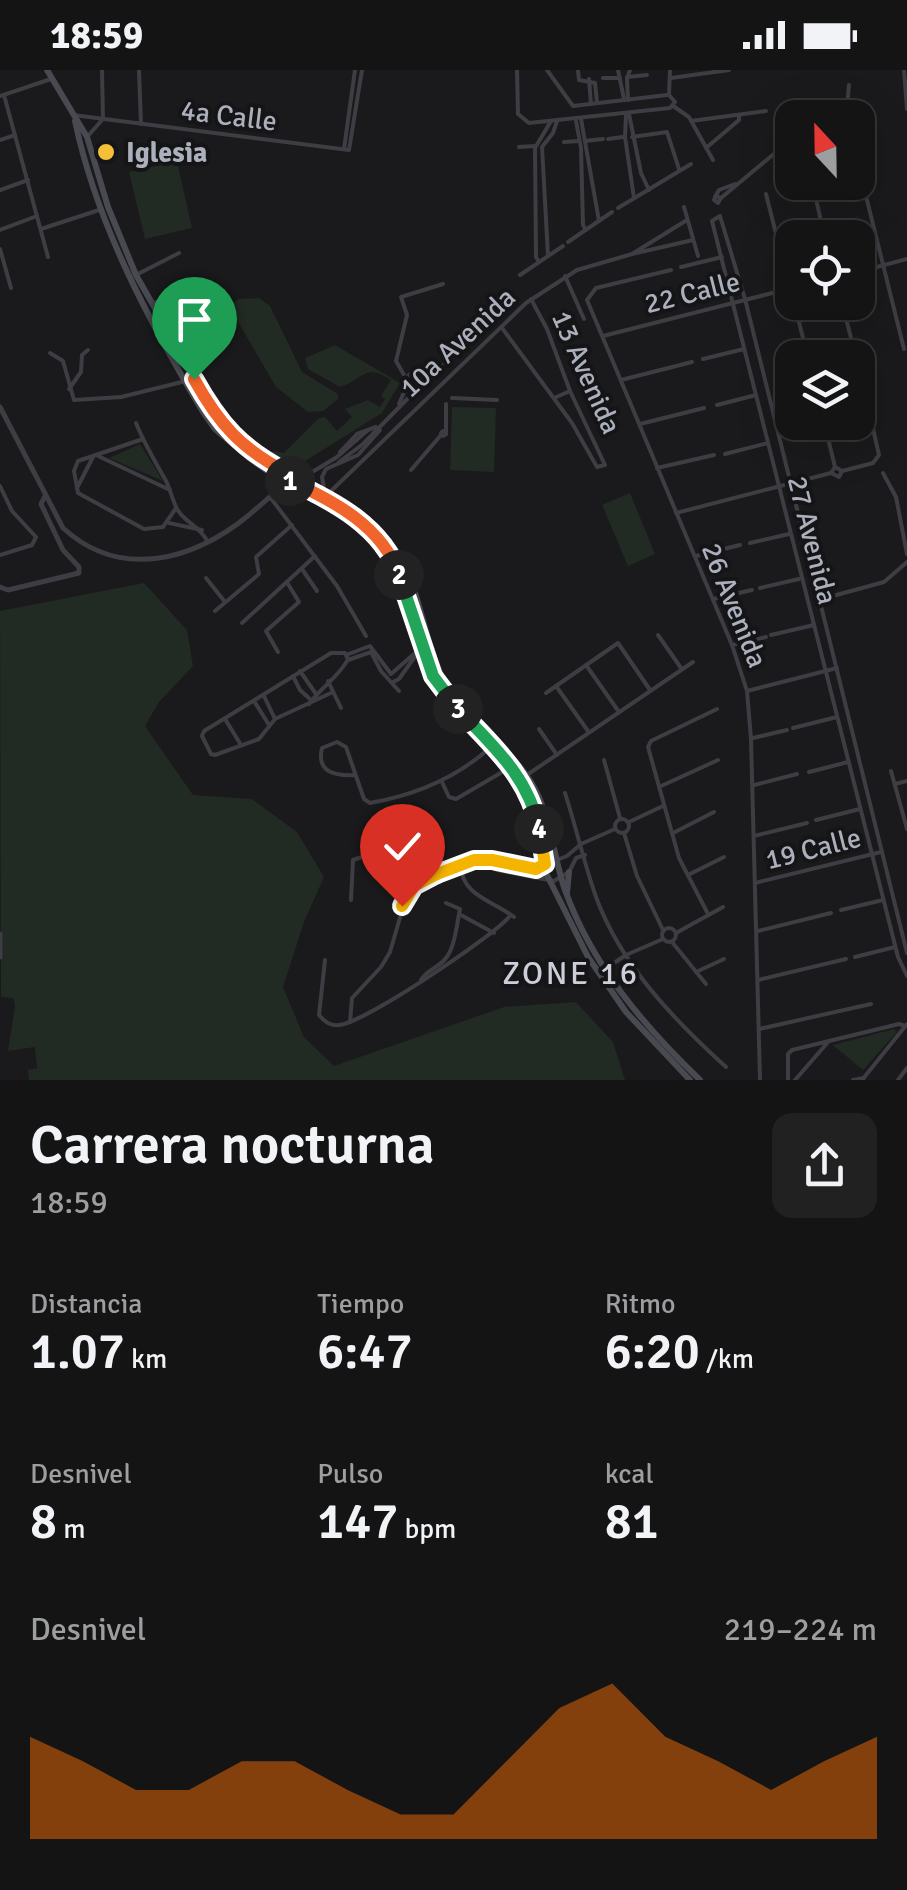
<!DOCTYPE html>
<html lang="es">
<head>
<meta charset="utf-8">
<style>
  body { margin:0; font-family:Signika,sans-serif; background:#212122; color:#f1f3f6; height:100vh; display:flex; flex-direction:column; font-size:38px; white-space:nowrap }
  * { box-sizing:border-box; margin:0 }
  p { font-size:32px; color:#9d9ea0 }
  .icon { flex:none; width:55px; height:55px; fill:none; stroke:currentColor; stroke-width:2; stroke-linecap:round; stroke-linejoin:round }
  .map { position:relative; height:1010px; overflow:hidden }
  .drawer { display:flex; flex-direction:column; background:#141415; flex:1 }
  .drawer>* { flex:none }
  .needle { width:65px; rotate:338deg }
  .buttons { position:absolute; left:775px; top:30px; display:grid; gap:20px }
  .buttons a { display:grid; place-items:center; width:100px; height:100px; border-radius:20px; background:#141415; box-shadow:0 10px 40px #0002,0 0 0 2px #333334; font-size:50px }
  .pin { position:absolute; display:grid; place-items:center; width:85px; height:85px; color:#fff; margin:-102px -42px; border-radius:50% 50% 50% 0; rotate:-45deg; box-shadow:0 0 10px #0007 }
  .pin .icon { rotate:45deg }
  .km { position:absolute; width:50px; height:50px; margin:-25px; border-radius:50%; background:#222; color:#fff; font-size:28px; line-height:50px; text-align:center }
  .round { display:grid; place-items:center; flex:none; width:105px; height:105px; border-radius:20px; background:#212122 }
  .summary { display:flex; align-items:center; justify-content:space-between; height:170px; padding:0 30px }
  h1 { font-size:55px; font-weight:600; line-height:75px }
  .figures { display:grid; grid-template-columns:repeat(3,1fr); gap:15px; height:170px; padding:10px 30px }
  .figures div { display:grid; align-content:center }
  .figures b { font-size:50px; font-weight:600 }
  .figures small { font-size:28px; font-weight:400 }
  .figures p { font-size:28px }
  .chart { height:280px; padding:20px 30px }
  .chart p { display:flex; justify-content:space-between }
  .chart svg { width:100%; height:180px; margin-top:10px; fill:#b45309; opacity:.7 }
  .status { display:flex; justify-content:space-between; align-items:center; height:70px; padding:0 50px; background:#141415; direction:ltr }
  .status svg { height:28px; fill:currentColor }
  .map>svg:first-child { display:block }
  .green { fill:#212a23 }
  .lines { fill:none; stroke-linecap:round; stroke-linejoin:round }
  .pedestrian { stroke:#3d3d43; stroke-width:4 }
  .minor { stroke:#3d3d43; stroke-width:4 }
  .tertiary { stroke:#3d3d43; stroke-width:5 }
  .secondary { stroke:#494a51; stroke-width:6 }
  .split-1-casing { stroke:#fff; stroke-width:20 }
  .split-2-casing { stroke:#fff; stroke-width:20 }
  .split-3-casing { stroke:#fff; stroke-width:20 }
  .split-4-casing { stroke:#fff; stroke-width:20 }
  .split-5-casing { stroke:#fff; stroke-width:20 }
  .split-6-casing { stroke:#fff; stroke-width:20 }
  .split-1 { stroke:#f0652b; stroke-width:12 }
  .split-2 { stroke:#f0652b; stroke-width:12 }
  .split-3 { stroke:#22a559; stroke-width:12 }
  .split-4 { stroke:#22a559; stroke-width:12 }
  .split-5 { stroke:#f5b400; stroke-width:12 }
  .split-6 { stroke:#f5b400; stroke-width:12 }
  .poi-dot { fill:#f4c039; stroke:#151517; stroke-width:4 }
  .labels { text-anchor:middle; stroke-width:8; stroke-linejoin:round; paint-order:stroke }
  .street-label { font-size:28px; fill:#acb0bc; stroke:#151517 }
  .poi-label { font-size:28px; font-weight:bold; fill:#acb0bc; stroke:#151517; text-anchor:start }
  .quarter-label { font-size:32px; letter-spacing:2.5px; fill:#cdcfd8; stroke:#151517 }
</style>
</head>
<body>
<div class="status"><b>18:59</b><svg viewBox="0 0 49 12"><path d="M0 12V9h3v3zM5 12V6h3v6zM10 12V3h3v9zM15 12V0h3v12zM26 1h20v11H26zM47 4h2v5h-2z"/></svg></div>
<div class="map">
<svg width="907" height="1010" viewBox="0 0 907 1010">
  <rect width="100%" height="100%" fill="#1a1a1c"/>
  <!-- green -->
  <g class="green">
    <polygon points="177,91 192,158 145,169 129,102"/>
    <polygon points="259,228 270,236 302,302 338,324 338,329 323,341 308,342 276,317 230,238 238,229"/>
    <path d="M335,275L400,313L382,343L294,398L266,384L271,381L284,383L319,348L325,347L337,361L352,347L345,339L368,330L380,337L385,329L381,326L391,310C365,293 365,308 340,317L308,299L305,288Z"/>
    <polygon points="452,337 496,338 494,402 450,400"/>
    <polygon points="140,374 163,411 109,388"/>
    <polygon points="630,423 655,484 628,496 602,435"/>
    <polygon points="144,513 187,560 193,596 159,632 145,656 193,725 252,729 297,762 324,807 304,852 283,917 304,967 334,996 504,937 576,932 613,972 625,1010 29,1010 28,1000 37,998 35,977 8,981 15,936 13,928 1,927 0,541"/>
    <polygon points="894,959 897,962 863,1000 833,975"/>
  </g>
  <g class="lines">
    <!-- pedestrian -->
    <g class="pedestrian">
      <polyline points="452,328 497,330"/>
      <polygon points="443,361 446,364 443,366 441,363"/>
      <polyline points="446,364 446,334"/>
      <polyline points="411,400 441,365"/>
    </g>
    <!-- minor -->
    <g class="minor">
      <polyline points="102,0 103,49"/>
      <polyline points="139,0 141,54"/>
      <polyline points="517,0 518,44 529,53 670,38 675,32 669,25 670,0"/>
      <polyline points="547,0 573,36 667,25"/>
      <polyline points="578,0 579,10 595,13 597,33"/>
      <polyline points="618,0 624,29"/>
      <polyline points="904,0 907,39"/>
      <polyline points="627,7 647,5"/>
      <polyline points="603,8 619,8"/>
      <polyline points="671,8 729,0"/>
      <polyline points="589,9 591,34"/>
      <polyline points="4,25 48,187"/>
      <polyline points="0,26 51,9"/>
      <polyline points="628,30 627,9 630,0"/>
      <polyline points="673,36 689,47 713,90"/>
      <polyline points="629,44 641,103 649,120"/>
      <polyline points="73,45 349,80 362,0"/>
      <polyline points="626,45 625,67 634,128"/>
      <polyline points="806,48 845,38"/>
      <polyline points="846,48 849,15"/>
      <polyline points="581,49 599,151"/>
      <polyline points="576,51 581,78 583,155 586,160"/>
      <polyline points="691,51 766,41"/>
      <polyline points="87,67 103,49"/>
      <polyline points="632,67 667,62 679,99"/>
      <polyline points="608,69 623,67"/>
      <polyline points="0,70 15,65"/>
      <polyline points="585,71 603,69"/>
      <polyline points="564,72 579,71"/>
      <polyline points="519,77 535,76"/>
      <polyline points="706,78 739,50 739,46"/>
      <polyline points="344,79 355,0"/>
      <polyline points="775,83 792,59"/>
      <polyline points="859,98 904,279"/>
      <polyline points="812,112 825,168"/>
      <polyline points="0,120 28,110"/>
      <polyline points="766,124 792,227"/>
      <polygon points="716,126 721,128 718,133 714,130"/>
      <polyline points="715,127 719,120 735,114"/>
      <polyline points="721,128 775,83 792,79"/>
      <polyline points="684,137 698,186"/>
      <polyline points="618,138 691,94"/>
      <polyline points="687,150 632,184 693,170"/>
      <polyline points="41,159 99,140"/>
      <polyline points="0,160 37,146"/>
      <polyline points="568,172 612,142"/>
      <polyline points="0,179 11,218"/>
      <polyline points="548,186 542,77 553,63 557,51"/>
      <polyline points="539,192 536,187 535,78 551,51"/>
      <polyline points="681,197 722,187"/>
      <polyline points="671,200 596,218 587,230 732,575 747,621 751,669 760,1010"/>
      <polyline points="858,202 907,189"/>
      <polyline points="136,205 179,183"/>
      <polyline points="520,205 563,176"/>
      <polyline points="565,206 584,249"/>
      <polyline points="794,232 808,288"/>
      <polyline points="842,232 856,288"/>
      <polyline points="152,234 197,211"/>
      <polyline points="502,258 572,353 597,397 605,395 570,321 547,259 531,229"/>
      <polyline points="603,266 792,218"/>
      <polyline points="50,283 63,291 74,330 121,327 194,309"/>
      <polyline points="703,289 744,279"/>
      <circle cx="415" cy="310" r="8"/>
      <polyline points="407,310 396,291 407,245 401,227 443,214"/>
      <polyline points="621,310 692,292"/>
      <polyline points="421,315 481,261"/>
      <polyline points="69,319 81,302 82,285 88,280"/>
      <polyline points="554,328 570,321"/>
      <polyline points="399,334 407,315"/>
      <polyline points="717,335 756,325"/>
      <polyline points="824,352 835,397 831,403 839,407 842,401 835,397"/>
      <path d="M136,353C144,373 154,390 165,409C170,418 172,429 177,439C185,453 198,454 208,472"/>
      <polyline points="640,354 704,338"/>
      <polyline points="143,369 78,391 74,401 78,423 144,459 163,457 176,438"/>
      <polyline points="340,382 357,364 376,357"/>
      <polyline points="725,384 768,373"/>
      <polyline points="98,386 170,420"/>
      <polyline points="339,392 363,374 420,316"/>
      <polyline points="657,398 714,385"/>
      <polyline points="842,401 873,393 879,385 861,306"/>
      <polyline points="883,403 896,427 907,484"/>
      <polyline points="304,407 337,387 368,360"/>
      <polyline points="0,416 12,441 36,467 32,475 0,485"/>
      <polyline points="77,418 93,387"/>
      <polyline points="324,419 322,407 326,399 358,385 380,360"/>
      <polyline points="331,421 526,233 577,200 632,184"/>
      <polyline points="270,427 337,516 366,566"/>
      <polyline points="676,443 831,403"/>
      <polyline points="169,453 202,460"/>
      <polyline points="750,473 789,464"/>
      <polyline points="696,486 740,475"/>
      <polyline points="302,499 317,521"/>
      <polyline points="206,508 225,532"/>
      <polyline points="760,518 799,509"/>
      <polyline points="713,529 752,520"/>
      <polyline points="818,530 884,512 907,492"/>
      <polyline points="215,541 259,504 256,487 292,455"/>
      <polyline points="242,553 315,486"/>
      <polyline points="658,565 681,598"/>
      <polyline points="771,565 814,555"/>
      <polyline points="732,575 766,567"/>
      <polyline points="278,582 266,561 299,532 288,514"/>
      <polyline points="346,585 370,576 391,604 422,577"/>
      <polyline points="348,590 371,582 381,601 399,621"/>
      <polyline points="586,595 619,642"/>
      <polyline points="300,601 316,624"/>
      <polyline points="293,606 300,620 311,630"/>
      <polyline points="328,611 341,638"/>
      <polyline points="393,612 399,609 421,578"/>
      <polyline points="556,616 588,661"/>
      <polyline points="747,621 837,598"/>
      <polyline points="546,623 618,573 650,620"/>
      <polyline points="264,626 275,649"/>
      <polyline points="254,631 269,655"/>
      <path d="M309,634C320,618 340,606 348,589L345,583H331L204,661L202,666L211,684L215,685L259,669L275,649L333,622"/>
      <polyline points="225,649 241,675"/>
      <polyline points="793,658 837,647"/>
      <polyline points="539,659 557,685"/>
      <polyline points="753,668 787,660"/>
      <polyline points="604,690 620,748"/>
      <polyline points="891,701 907,759"/>
      <polyline points="809,702 848,692"/>
      <path d="M355,705C336,706 316,703 322,678L337,672L346,677L364,729L370,733C416,725 458,707 492,676"/>
      <polyline points="521,709 693,592"/>
      <polyline points="442,712 449,727 456,729 504,701"/>
      <polyline points="895,714 907,711"/>
      <polyline points="754,715 797,704"/>
      <polyline points="659,717 718,690"/>
      <path d="M565,723C576,757 584,793 596,827C621,895 674,950 726,997"/>
      <circle cx="622" cy="756" r="7"/>
      <polyline points="816,750 860,739"/>
      <polyline points="629,752 663,736"/>
      <polyline points="624,763 637,806 663,860"/>
      <polyline points="673,763 714,742"/>
      <polyline points="754,766 807,753"/>
      <polyline points="480,791 497,800 554,811 569,802 576,788 585,785"/>
      <path d="M461,795C461,826 494,831 514,847"/>
      <polyline points="688,805 724,787"/>
      <polyline points="755,813 881,782"/>
      <polyline points="351,830 353,790 389,778 425,809"/>
      <polyline points="841,840 883,830"/>
      <polyline points="459,844 494,863"/>
      <polyline points="708,844 679,788 648,677 651,671 717,639"/>
      <circle cx="669" cy="865" r="7"/>
      <polyline points="758,861 831,843"/>
      <polyline points="676,863 723,837"/>
      <polyline points="672,872 706,914"/>
      <polyline points="907,883 745,229 720,146 712,151 898,887 907,906"/>
      <polyline points="855,887 895,877"/>
      <path d="M325,890L319,945C325,952 330,956 339,955C364,953 491,868 509,847"/>
      <polyline points="605,899 626,885 663,869"/>
      <polyline points="696,902 724,889"/>
      <path d="M421,910C427,899 439,898 446,888C455,877 457,853 460,839L446,833"/>
      <polyline points="758,910 846,889"/>
      <polyline points="350,952 352,928 381,897 390,882 406,827 418,813 474,790 493,789 535,799 567,786 581,774 615,759"/>
      <polyline points="759,959 871,934"/>
      <polyline points="788,1010 788,984 792,980 899,954 905,956"/>
      <polyline points="795,1010 829,971"/>
      <polyline points="853,1010 864,1008"/>
      <polyline points="862,1010 907,954"/>
      <polyline points="898,1010 907,998"/>
    </g>
    <!-- tertiary -->
    <g class="tertiary">
      <path d="M0,337L63,458C121,511 194,490 249,445C262,433 279,422 287,406"/>
      <polyline points="0,517 8,520 79,503 79,497 63,480 41,434 45,426"/>
      <polyline points="0,864 0,887"/>
    </g>
    <!-- secondary -->
    <g class="secondary">
      <path d="M47,0L87,67L108,137L136,205L221,354C271,412 352,413 396,481C421,519 423,569 443,609C459,642 509,677 531,712C551,744 553,786 565,820C592,895 643,955 700,1010"/>
      <path d="M75,51C97,155 149,251 203,342L215,359L249,388L266,400L333,430L386,479L396,494L437,615L515,700L537,746L546,803L588,887L626,942L690,1010"/>
      <polyline points="567,823 569,802"/>
    </g>
  </g>
  <g class="lines">
    <defs>
      <path id="split-1" d="M194,309C219,354 241,379 288,403L285,409L290,411"/>
      <path id="split-2" d="M290,411C334,431 383,457 399,505"/>
      <polyline id="split-3" points="399,505 433,606 458,639"/>
      <path id="split-4" d="M458,639C493,676 529,707 539,759"/>
      <polyline id="split-5" points="437,804 474,790 492,790 536,799 545,794 539,759"/>
      <polyline id="split-6" points="402,836 414,816 437,804"/>
    </defs>
    <!-- split-1 casing -->
    <use href="#split-1" class="split-1-casing"/>
    <!-- split-2 casing -->
    <use href="#split-2" class="split-2-casing"/>
    <!-- split-3 casing -->
    <use href="#split-3" class="split-3-casing"/>
    <!-- split-4 casing -->
    <use href="#split-4" class="split-4-casing"/>
    <!-- split-5 casing -->
    <use href="#split-5" class="split-5-casing"/>
    <!-- split-6 casing -->
    <use href="#split-6" class="split-6-casing"/>
    <!-- split-1 -->
    <use href="#split-1" class="split-1"/>
    <!-- split-2 -->
    <use href="#split-2" class="split-2"/>
    <!-- split-3 -->
    <use href="#split-3" class="split-3"/>
    <!-- split-4 -->
    <use href="#split-4" class="split-4"/>
    <!-- split-5 -->
    <use href="#split-5" class="split-5"/>
    <!-- split-6 -->
    <use href="#split-6" class="split-6"/>
  </g>
  <!-- markers -->
  <circle class="poi-dot" cx="106" cy="82" r="10"/>
  <g class="labels">
    <!-- street labels -->
    <g class="street-label">
      <text transform="translate(229 45) rotate(7)" y="10">4a Calle</text>
      <text transform="translate(692 222) rotate(-14)" y="10">22 Calle</text>
      <text transform="translate(457 272) rotate(-43)" y="10">10a Avenida</text>
      <text transform="translate(587 302) rotate(66)" y="10">13 Avenida</text>
      <text transform="translate(813 470) rotate(76)" y="10">27 Avenida</text>
      <text transform="translate(735 535) rotate(68)" y="10">26 Avenida</text>
      <text transform="translate(813 778) rotate(-14)" y="10">19 Calle</text>
    </g>
    <!-- poi labels -->
    <g class="poi-label">
      <text x="126" y="92">Iglesia</text>
    </g>
    <!-- quarter labels -->
    <g class="quarter-label">
      <text x="571" y="914">ZONE 16</text>
    </g>
  </g>
</svg>
<div class="buttons">
<a><svg class="needle" viewBox="-14 -14 28 28"><path d="M0-13l5 13h-10z" fill="#e53935"/><path d="M0 13l5-13h-10z" fill="#9d9ea0"/></svg></a>
<a><svg class="icon" aria-label="locate" viewBox="0 0 24 24"><circle cx="12" cy="12" r="6"/><path d="M12 2v4M12 18v4M2 12h4M18 12h4"/></svg></a>
<a><svg class="icon" aria-label="layers" viewBox="0 0 24 24"><path d="M12 4l9 5-9 5-9-5zM3 14l9 5 9-5"/></svg></a>
</div>
<div class="pin" style="left:194px;top:309px;background:#1e9e55"><svg class="icon" aria-label="arrive" viewBox="0 0 24 24"><path d="M6 21V4h12l-3 4 3 4H6"/></svg></div>
<div class="pin" style="left:402px;top:836px;background:#d93025"><svg class="icon" aria-label="check" viewBox="0 0 24 24"><path d="M5 12l5 5 9-10"/></svg></div>
<b class="km" style="left:290px;top:411px">1</b>
<b class="km" style="left:399px;top:505px">2</b>
<b class="km" style="left:458px;top:639px">3</b>
<b class="km" style="left:539px;top:759px">4</b>
</div>
<section class="drawer">
<div class="summary"><div><h1>Carrera nocturna</h1><p>18:59</p></div><a class="round"><svg class="icon" aria-label="share" viewBox="0 0 24 24"><path d="M12 15V3M7 8l5-5 5 5M5 13v7h14v-7"/></svg></a></div>
<div class="figures">
<div><p>Distancia</p><b>1.07<small> km</small></b></div>
<div><p>Tiempo</p><b>6:47</b></div>
<div><p>Ritmo</p><b>6:20<small> /km</small></b></div>
</div>
<div class="figures">
<div><p>Desnivel</p><b>8<small> m</small></b></div>
<div><p>Pulso</p><b>147<small> bpm</small></b></div>
<div><p>kcal</p><b>81</b></div>
</div>
<div class="chart"><p><span>Desnivel</span>219–224 m</p>
<svg viewBox="0 0 160 44" preserveAspectRatio="none"><path d="M0 44V19L10 25L20 32L30 32L40 25L50 25L60 32L70 38L80 38L90 25L100 12L110 6L120 19L130 25L140 32L150 25L160 19V44z"/></svg>
</div>
</section>
</body>
</html>
